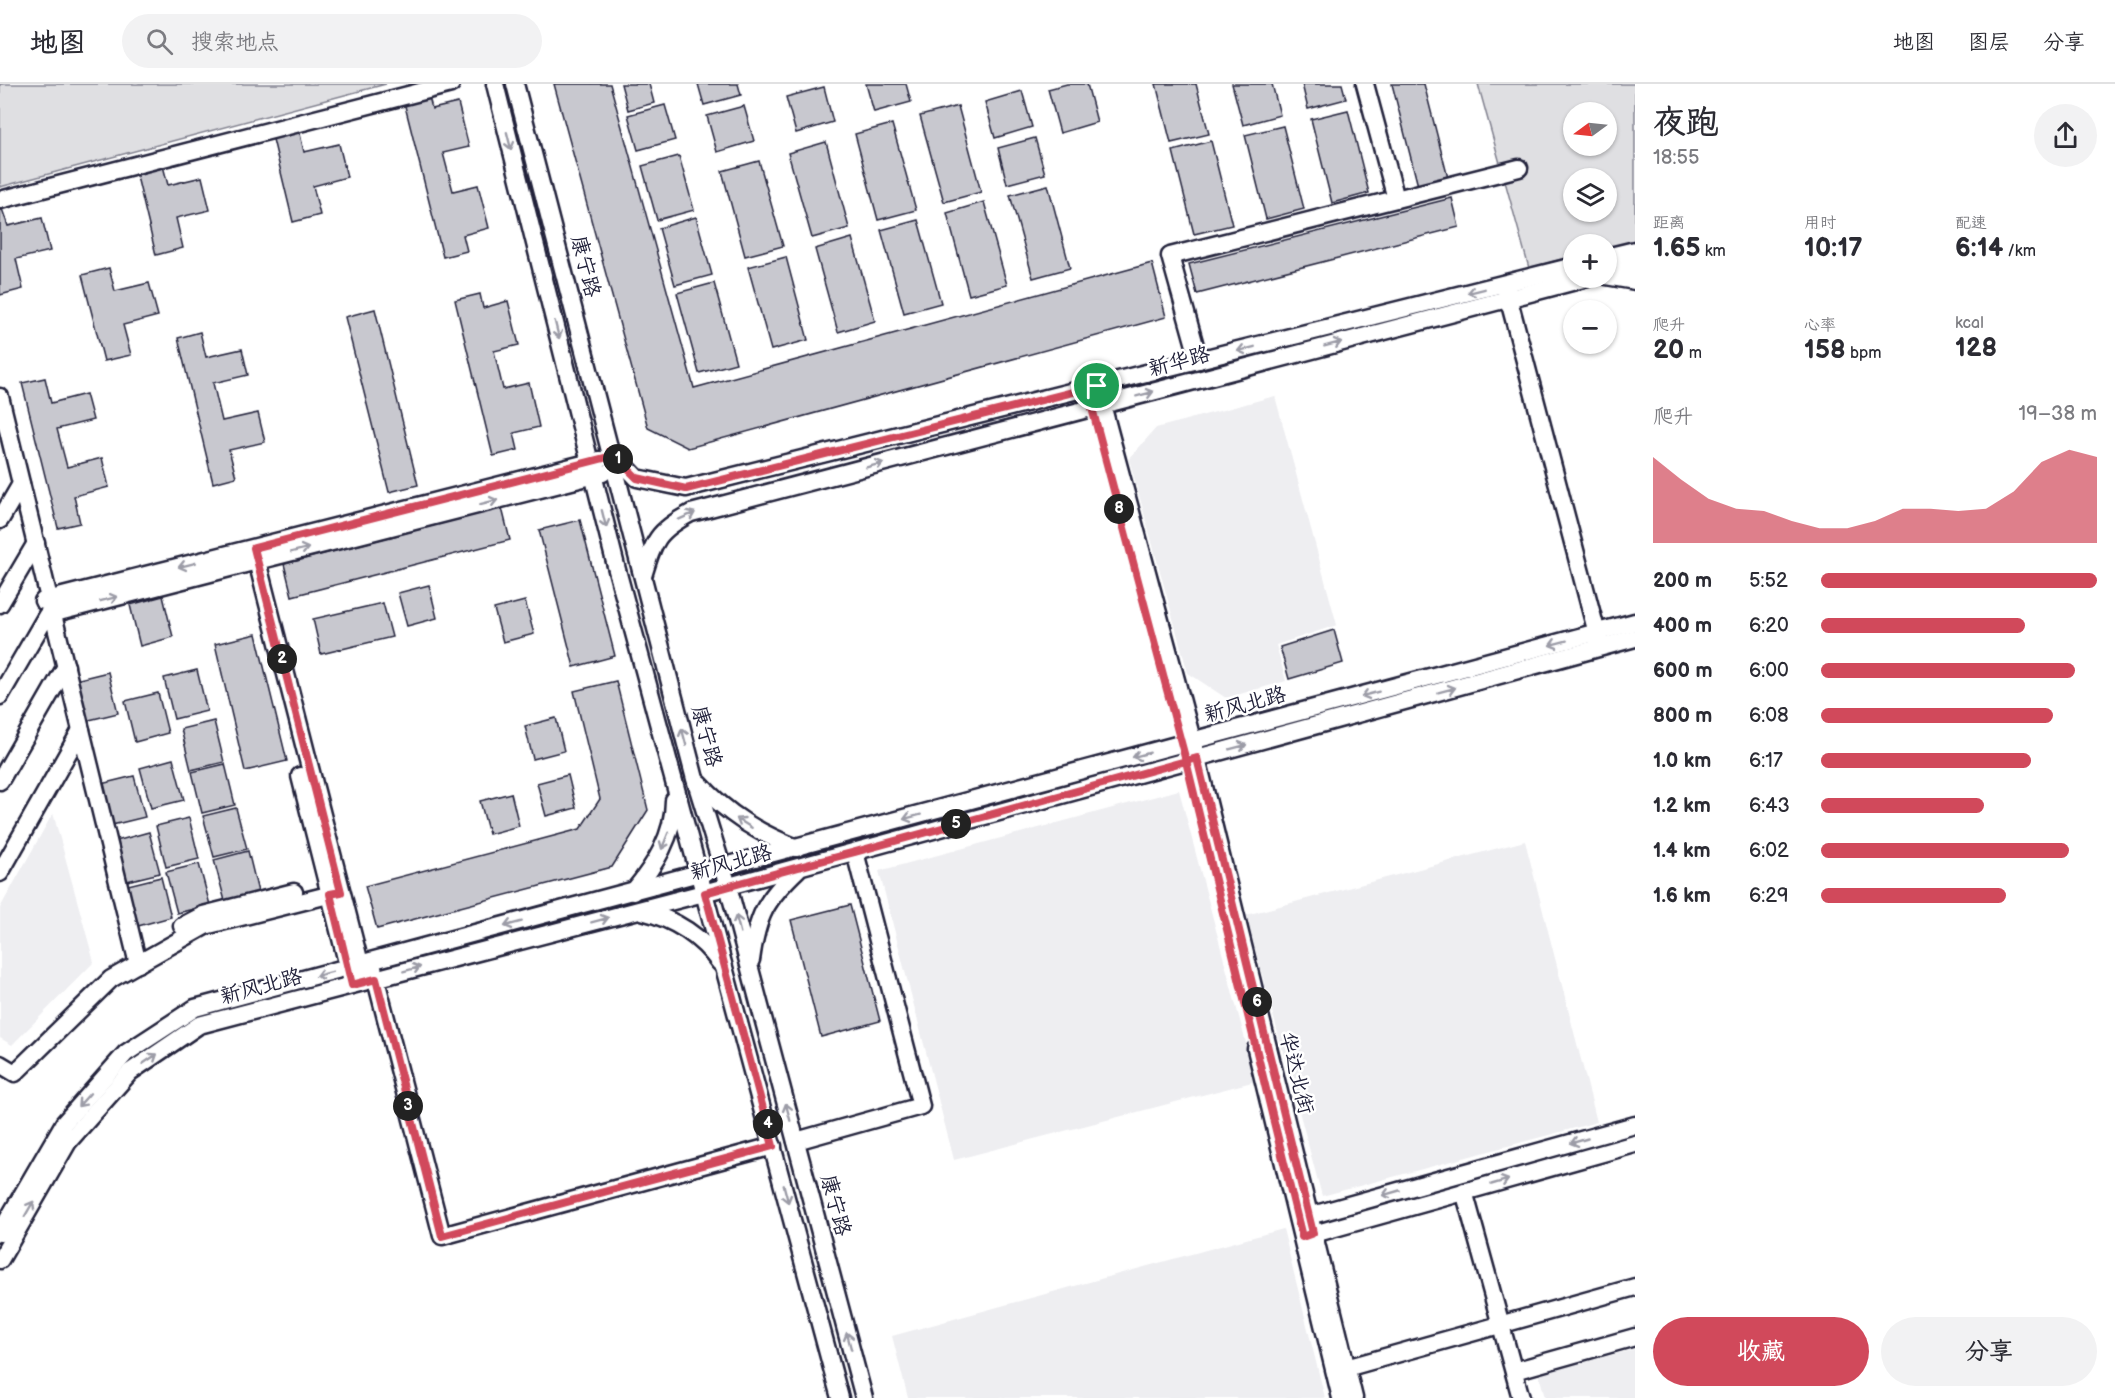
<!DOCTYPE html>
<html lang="zh">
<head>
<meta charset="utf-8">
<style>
  body { margin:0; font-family:"Balsamiq Sans","LXGW WenKai TC",sans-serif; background:#f2f2f3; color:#2b2b33; height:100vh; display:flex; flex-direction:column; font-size:22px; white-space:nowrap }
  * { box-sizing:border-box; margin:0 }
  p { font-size:20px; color:#7c7c81 }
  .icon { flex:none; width:33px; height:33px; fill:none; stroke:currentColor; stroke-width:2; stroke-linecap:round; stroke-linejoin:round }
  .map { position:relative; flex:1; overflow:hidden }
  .panel { display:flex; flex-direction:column; background:#fff; width:480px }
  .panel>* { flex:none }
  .needle { width:39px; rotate:255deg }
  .buttons { position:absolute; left:1563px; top:18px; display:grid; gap:12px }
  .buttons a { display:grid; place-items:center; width:54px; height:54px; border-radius:50%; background:#fff; box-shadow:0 2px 4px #0004; font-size:30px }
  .pin { position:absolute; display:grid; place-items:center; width:51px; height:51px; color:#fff; margin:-26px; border:3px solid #fff; border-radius:50%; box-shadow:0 2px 6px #0007 }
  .km { position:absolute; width:30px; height:30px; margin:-15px; border-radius:50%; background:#222; color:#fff; font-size:16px; line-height:30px; text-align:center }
  .round { display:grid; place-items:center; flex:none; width:63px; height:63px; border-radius:32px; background:#f2f2f3 }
  .headline { display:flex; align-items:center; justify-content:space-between; height:102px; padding:0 18px }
  h1 { font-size:33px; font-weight:600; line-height:45px }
  .stats { display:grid; grid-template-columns:repeat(3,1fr); gap:9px; height:102px; padding:6px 18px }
  .stats div { display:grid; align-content:center }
  .stats b { font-size:26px; font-weight:600 }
  .stats small { font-size:16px; font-weight:400 }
  .stats p { font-size:16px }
  .chart { height:168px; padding:12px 18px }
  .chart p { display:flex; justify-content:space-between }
  .chart svg { width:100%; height:108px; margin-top:6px; fill:#d1495b; opacity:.7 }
  .primary-button { display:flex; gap:12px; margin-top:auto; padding:12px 18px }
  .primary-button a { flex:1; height:69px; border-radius:36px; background:#d1495b; color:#fff; font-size:24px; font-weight:600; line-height:69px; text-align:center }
  .primary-button a+a { background:#f2f2f3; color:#2b2b33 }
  ul { padding:0 18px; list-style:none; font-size:20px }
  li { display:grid; grid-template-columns:96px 72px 1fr; align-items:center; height:45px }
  li i { height:15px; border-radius:8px; background:#d1495b }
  header { display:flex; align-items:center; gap:36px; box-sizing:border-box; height:84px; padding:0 30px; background:#fff; border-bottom:2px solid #e1e1e2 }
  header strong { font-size:28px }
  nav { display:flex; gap:33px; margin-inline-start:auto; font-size:21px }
  .search { width:420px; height:54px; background:#f2f2f3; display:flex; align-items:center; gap:15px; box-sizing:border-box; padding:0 21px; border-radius:33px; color:#7c7c81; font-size:22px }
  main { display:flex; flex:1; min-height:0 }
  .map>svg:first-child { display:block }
  .built { fill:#eeeef1 }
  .green { fill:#dfdfe2; stroke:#80808e; stroke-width:1.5; fill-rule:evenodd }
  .building { fill:#c8c8cf; stroke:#22223b; stroke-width:1.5 }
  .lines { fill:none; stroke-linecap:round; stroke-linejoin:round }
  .minor-casing { stroke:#22223b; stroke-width:21 }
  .minor { stroke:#fff; stroke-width:16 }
  .oneway { stroke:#9c9ca7 }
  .route-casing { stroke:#fff; stroke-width:12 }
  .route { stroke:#d1495b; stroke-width:8 }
  .labels { text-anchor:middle; stroke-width:5; stroke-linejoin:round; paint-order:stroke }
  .street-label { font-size:21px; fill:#22223b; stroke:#fff }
</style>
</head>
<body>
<header>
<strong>地图</strong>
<div class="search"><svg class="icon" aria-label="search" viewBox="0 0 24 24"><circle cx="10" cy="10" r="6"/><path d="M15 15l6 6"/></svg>搜索地点</div>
<nav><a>地图</a><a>图层</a><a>分享</a></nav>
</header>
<main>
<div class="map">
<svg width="1635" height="1314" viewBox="0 0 1635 1314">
  <rect width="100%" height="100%" fill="#fff"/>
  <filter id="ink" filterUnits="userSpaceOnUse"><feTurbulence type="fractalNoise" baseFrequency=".0167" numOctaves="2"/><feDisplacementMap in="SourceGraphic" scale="12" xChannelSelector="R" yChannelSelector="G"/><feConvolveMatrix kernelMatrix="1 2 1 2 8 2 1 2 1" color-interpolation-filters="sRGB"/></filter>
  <g filter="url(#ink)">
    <!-- built -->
    <g class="built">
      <polygon points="1275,312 1337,541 1276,561 1286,597 1226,614 1188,589 1129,375 1156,344"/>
      <polygon points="1179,706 1256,997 954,1076 879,787"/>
      <polygon points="53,729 94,878 12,961 0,954 0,824"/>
      <polygon points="1525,757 1597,1038 1322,1112 1246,831"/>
      <polygon points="1283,1145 1325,1314 908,1314 892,1252"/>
      <polygon points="1635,1265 1635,1314 1545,1314 1539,1290"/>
    </g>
    <!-- green -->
    <g class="green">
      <polygon points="0,0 386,0 0,103"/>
      <path d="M1478,0H1635V157L1607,164L1606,160H1574L1573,172L1529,184ZM1574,28H1606V62H1574ZM1574,94H1606V128H1574Z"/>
    </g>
    <!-- building -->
    <g class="building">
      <polygon points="554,0 610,0 694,304 1152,179 1166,233 688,364 648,344"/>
      <polygon points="621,0 649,0 654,19 628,26"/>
      <polygon points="698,0 738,0 741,11 704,21"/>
      <polygon points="866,0 906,0 911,18 874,28"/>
      <polygon points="1067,0 1087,0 1097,38 1060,49 1048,5"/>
      <polygon points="1156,0 1196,0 1209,50 1171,59"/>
      <polygon points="1232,0 1272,0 1280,31 1243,41"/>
      <polygon points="1302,0 1342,0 1346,15 1308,25"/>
      <polygon points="1392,0 1424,0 1448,94 1418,102"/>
      <polygon points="824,3 833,38 796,49 786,13"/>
      <polygon points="1022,7 1032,43 995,54 985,18"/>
      <polygon points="429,12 432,25 458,19 469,63 443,69 453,107 478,101 489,144 463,151 467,167 443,173 404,18"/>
      <polygon points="665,21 675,56 638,66 628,31"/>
      <polygon points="744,22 754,57 717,68 707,32"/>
      <polygon points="958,22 981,108 944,118 920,32"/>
      <polygon points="1348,26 1369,109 1332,119 1311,35"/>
      <polygon points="892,40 916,126 878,136 855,50"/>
      <polygon points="1283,42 1304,125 1266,135 1245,51"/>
      <polygon points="299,45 304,68 339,60 347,93 313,102 320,131 293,138 272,51"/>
      <polygon points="1035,54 1045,90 1007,100 998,64"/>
      <polygon points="1211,57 1232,141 1194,150 1173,67"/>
      <polygon points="826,58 849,144 812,154 788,69"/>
      <polygon points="679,72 694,126 657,136 642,82"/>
      <polygon points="759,77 783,162 745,172 722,87"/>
      <polygon points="162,78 168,101 202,93 210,126 176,134 183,164 156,171 135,84"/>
      <polygon points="1048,101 1070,184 1033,194 1010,111"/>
      <polygon points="1452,114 1459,143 1197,210 1189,180"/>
      <polygon points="984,118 1007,201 969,211 947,129"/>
      <polygon points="0,119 8,142 42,134 50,167 16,175 23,205 0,211"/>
      <polygon points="696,133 712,191 675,201 659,144"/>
      <polygon points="918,136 941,219 904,229 881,146"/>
      <polygon points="852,154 875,237 838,248 815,165"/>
      <polygon points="786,173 808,256 771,266 748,183"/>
      <polygon points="109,184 115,207 149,199 158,232 123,241 131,271 104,277 82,191"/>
      <polygon points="714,199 736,279 699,289 677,209"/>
      <polygon points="480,210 483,224 508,217 519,261 494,267 503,305 529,299 539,343 514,349 518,366 493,372 455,216"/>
      <polygon points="375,225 418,401 389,408 345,233"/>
      <polygon points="200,248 206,273 242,265 248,291 213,299 222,337 258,329 265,358 229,366 236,393 213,399 178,254"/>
      <polygon points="45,294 51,319 86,310 93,336 57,345 67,383 102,374 109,403 74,412 80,439 58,444 22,299"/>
      <polygon points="502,424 510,456 292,512 284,480"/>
      <polygon points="580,436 615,572 574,583 539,446"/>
      <polygon points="429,501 437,534 407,542 398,509"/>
      <polygon points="163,512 173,553 140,562 130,521"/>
      <polygon points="525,517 534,550 503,558 494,525"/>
      <polygon points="383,519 392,553 321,570 313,535"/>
      <polygon points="1334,546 1343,579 1289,595 1280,563"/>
      <polygon points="256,550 287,677 245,687 215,560"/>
      <polygon points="197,586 207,627 174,635 164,594"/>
      <polygon points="108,588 118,629 85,637 75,596"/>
      <polygon points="616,597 648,726 612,783 377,845 365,802 580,745 600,715 574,607"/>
      <polygon points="158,609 168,649 135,658 125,617"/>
      <polygon points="556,634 564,667 533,675 525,642"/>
      <polygon points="214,637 224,678 191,686 181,645"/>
      <polygon points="173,675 184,716 151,724 140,684"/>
      <polygon points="225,680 235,721 202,729 192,688"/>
      <polygon points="568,691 576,724 546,732 537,699"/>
      <polygon points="134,692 145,733 112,741 101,700"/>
      <polygon points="511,709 519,742 489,750 480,717"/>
      <polygon points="236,724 247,765 214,773 203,732"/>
      <polygon points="189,734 199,775 166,783 156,742"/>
      <polygon points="149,748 160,789 127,797 116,757"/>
      <polygon points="248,767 258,808 225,817 214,776"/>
      <polygon points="199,780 210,821 177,829 166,788"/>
      <polygon points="161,793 171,833 138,842 128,801"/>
      <polygon points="850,821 880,937 821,953 791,836"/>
    </g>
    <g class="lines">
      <defs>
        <g id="minor">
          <polyline points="495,0 617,486 840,1314"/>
          <polyline points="515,0 695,695 728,802 864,1314"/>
          <polyline points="1365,0 1396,115"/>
          <polyline points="0,116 451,0"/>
          <polyline points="1606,173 1635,166"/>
          <polyline points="1606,188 1635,181"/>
          <polyline points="1606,192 1635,197"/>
          <polyline points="1506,205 1599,557"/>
          <polyline points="1199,276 1170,172 1519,84"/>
          <polyline points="1097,302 1197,674 1354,1314"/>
          <polyline points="0,313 138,880"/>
          <polyline points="612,368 637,394 686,404 1574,182"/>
          <polyline points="0,436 21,400"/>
          <path d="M643,492C654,456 657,447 691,429L1587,194"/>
          <polyline points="43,517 599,376"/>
          <polyline points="0,520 36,459"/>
          <polyline points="0,612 47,531 257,477 255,468"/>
          <polyline points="300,692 351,894"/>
          <polyline points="0,697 66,582"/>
          <path d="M699,699C727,730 758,749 797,764"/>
          <polyline points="0,789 81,646"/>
          <path d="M633,808C655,781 674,752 674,716"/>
          <path d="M642,827C674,835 701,852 720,879"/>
          <polyline points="182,842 203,831 294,808"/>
          <path d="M751,876C757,832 765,816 798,785"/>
          <polyline points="373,884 442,1152 773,1062"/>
          <polyline points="363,891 257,477 603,389"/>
          <polyline points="1256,965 1341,1314"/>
          <polyline points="0,980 15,989 111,895 132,883 205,842 340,808"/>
          <polyline points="796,1057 921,1022 855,768"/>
          <polyline points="1464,1107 1521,1314"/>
          <polyline points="1298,1135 1635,1041"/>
          <polyline points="0,1149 64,1039 126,969 195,924 1635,538"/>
          <polyline points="1303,1153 1635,1060"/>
          <polyline points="0,1176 68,1058 130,988 199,941 696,811 1635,554"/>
          <polyline points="1346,1284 1635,1203"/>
          <polyline points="1514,1287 1635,1253"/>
        </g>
      </defs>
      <!-- minor casing -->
      <use href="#minor" class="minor-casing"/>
      <!-- minor -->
      <use href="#minor" class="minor"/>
    </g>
    <!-- one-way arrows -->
    <defs><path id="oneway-shaft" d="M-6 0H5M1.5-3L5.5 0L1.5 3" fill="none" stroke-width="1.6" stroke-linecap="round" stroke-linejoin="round" transform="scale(1.5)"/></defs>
    <g class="oneway">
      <use href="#oneway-shaft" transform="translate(509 57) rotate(76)"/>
      <use href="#oneway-shaft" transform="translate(1476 207) rotate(166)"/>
      <use href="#oneway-shaft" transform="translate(557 246) rotate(76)"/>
      <use href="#oneway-shaft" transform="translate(1333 260) rotate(-15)"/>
      <use href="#oneway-shaft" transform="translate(1246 265) rotate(166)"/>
      <use href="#oneway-shaft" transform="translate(1145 310) rotate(-15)"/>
      <use href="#oneway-shaft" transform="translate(875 381) rotate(-15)"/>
      <use href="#oneway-shaft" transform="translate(489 418) rotate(-14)"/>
      <use href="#oneway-shaft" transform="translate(687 432) rotate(-24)"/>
      <use href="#oneway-shaft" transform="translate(604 435) rotate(76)"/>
      <use href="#oneway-shaft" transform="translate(300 466) rotate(-14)"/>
      <use href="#oneway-shaft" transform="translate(187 481) rotate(166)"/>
      <use href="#oneway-shaft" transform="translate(109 515) rotate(-14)"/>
      <use href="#oneway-shaft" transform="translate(1558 559) rotate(165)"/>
      <use href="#oneway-shaft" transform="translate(1447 606) rotate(-15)"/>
      <use href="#oneway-shaft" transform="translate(1370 610) rotate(165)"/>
      <use href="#oneway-shaft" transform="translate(684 653) rotate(-105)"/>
      <use href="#oneway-shaft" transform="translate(1238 663) rotate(-15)"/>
      <use href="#oneway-shaft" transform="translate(1141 671) rotate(165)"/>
      <use href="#oneway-shaft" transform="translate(912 733) rotate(165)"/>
      <use href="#oneway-shaft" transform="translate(744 739) rotate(-148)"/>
      <use href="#oneway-shaft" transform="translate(665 757) rotate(112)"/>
      <use href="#oneway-shaft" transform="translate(600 836) rotate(-15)"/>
      <use href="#oneway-shaft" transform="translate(513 840) rotate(165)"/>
      <use href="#oneway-shaft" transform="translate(738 840) rotate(-105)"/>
      <use href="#oneway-shaft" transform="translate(412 885) rotate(-15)"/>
      <use href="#oneway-shaft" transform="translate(324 890) rotate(165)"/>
      <use href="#oneway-shaft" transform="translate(150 975) rotate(-34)"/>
      <use href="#oneway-shaft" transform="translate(84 1016) rotate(132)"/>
      <use href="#oneway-shaft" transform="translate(788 1028) rotate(-105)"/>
      <use href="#oneway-shaft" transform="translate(1579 1057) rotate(164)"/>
      <use href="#oneway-shaft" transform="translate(1500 1098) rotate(-16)"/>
      <use href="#oneway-shaft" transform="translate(1391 1109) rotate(164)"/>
      <use href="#oneway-shaft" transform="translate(786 1110) rotate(75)"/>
      <use href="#oneway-shaft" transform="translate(29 1125) rotate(-60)"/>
      <use href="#oneway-shaft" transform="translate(849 1257) rotate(-105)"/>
    </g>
  </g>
  <g class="lines" filter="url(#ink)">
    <defs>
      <path id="route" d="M1097,302L686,405L637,394L610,367L612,372L254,464L341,808L330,810L352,901L376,895L442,1152L773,1062L705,809C755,795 805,781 855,768L1186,677L1197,674L1313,1149L1302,1153L1186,677L1092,324L1102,321L1097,302"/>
    </defs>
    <!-- route casing -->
    <use href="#route" class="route-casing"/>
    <!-- route -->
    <use href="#route" class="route"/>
  </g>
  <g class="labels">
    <!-- street labels -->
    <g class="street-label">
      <text transform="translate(586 182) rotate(76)" y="7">康宁路</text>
      <text transform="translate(1179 277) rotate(-15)" y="7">新华路</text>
      <text transform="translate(1245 620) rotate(-15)" y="7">新风北路</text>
      <text transform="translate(707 652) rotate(75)" y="7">康宁路</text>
      <text transform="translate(731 778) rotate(-15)" y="7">新风北路</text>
      <text transform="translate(261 902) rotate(-15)" y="7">新风北路</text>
      <text transform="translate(1297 989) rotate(76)" y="7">华达北街</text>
      <text transform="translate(836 1121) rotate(75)" y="7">康宁路</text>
    </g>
  </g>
</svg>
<div class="buttons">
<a><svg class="needle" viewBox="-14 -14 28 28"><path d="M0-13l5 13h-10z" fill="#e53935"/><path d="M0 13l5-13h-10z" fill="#7c7c81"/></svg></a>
<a><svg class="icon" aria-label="layers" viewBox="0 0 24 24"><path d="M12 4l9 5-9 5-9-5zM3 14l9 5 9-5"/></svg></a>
<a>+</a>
<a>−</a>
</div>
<div class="pin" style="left:1097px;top:302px;background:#1e9e55"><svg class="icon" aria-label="arrive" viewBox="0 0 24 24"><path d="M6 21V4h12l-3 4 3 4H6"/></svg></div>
<b class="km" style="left:618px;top:375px">1</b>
<b class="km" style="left:282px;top:575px">2</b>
<b class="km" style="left:408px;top:1022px">3</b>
<b class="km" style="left:768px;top:1040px">4</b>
<b class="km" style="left:956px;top:740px">5</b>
<b class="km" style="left:1257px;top:918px">6</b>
<b class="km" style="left:1119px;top:425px">8</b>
</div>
<section class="panel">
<div class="headline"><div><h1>夜跑</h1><p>18:55</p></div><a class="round"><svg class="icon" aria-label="share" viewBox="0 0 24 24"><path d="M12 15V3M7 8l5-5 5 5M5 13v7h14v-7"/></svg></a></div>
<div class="stats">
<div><p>距离</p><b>1.65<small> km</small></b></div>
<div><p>用时</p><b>10:17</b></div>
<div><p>配速</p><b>6:14<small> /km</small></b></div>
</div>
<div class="stats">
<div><p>爬升</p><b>20<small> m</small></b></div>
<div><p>心率</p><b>158<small> bpm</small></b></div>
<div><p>kcal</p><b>128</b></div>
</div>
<div class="chart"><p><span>爬升</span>19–38 m</p>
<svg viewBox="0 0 160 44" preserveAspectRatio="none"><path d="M0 44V9L10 18L20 26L30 30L40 31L50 35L60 38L70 38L80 35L90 30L100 30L110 31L120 30L130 23L140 11L150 6L160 9V44z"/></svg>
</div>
<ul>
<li><b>200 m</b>5:52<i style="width:100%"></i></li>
<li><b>400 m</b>6:20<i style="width:74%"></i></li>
<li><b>600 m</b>6:00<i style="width:92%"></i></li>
<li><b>800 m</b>6:08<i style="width:84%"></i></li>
<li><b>1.0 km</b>6:17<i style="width:76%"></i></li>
<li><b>1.2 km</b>6:43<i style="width:59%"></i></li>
<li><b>1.4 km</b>6:02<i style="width:90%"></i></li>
<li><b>1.6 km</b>6:29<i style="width:67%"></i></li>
</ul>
<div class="primary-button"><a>收藏</a><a>分享</a></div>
</section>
</main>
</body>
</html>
